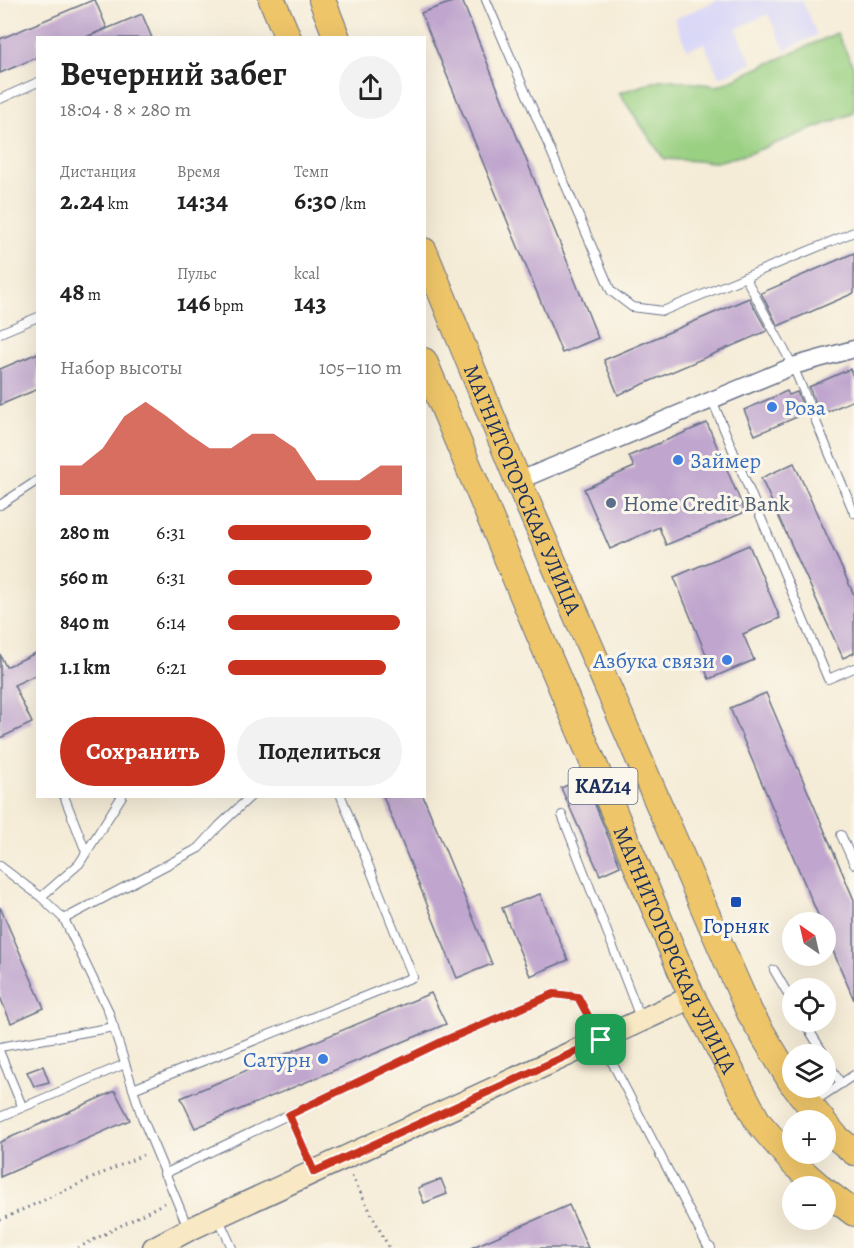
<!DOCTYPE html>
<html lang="ru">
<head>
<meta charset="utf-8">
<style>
  body { margin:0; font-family:Alegreya,serif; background:#f2f2f2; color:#222; height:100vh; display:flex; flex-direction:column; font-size:22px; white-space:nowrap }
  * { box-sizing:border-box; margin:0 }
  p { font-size:20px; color:#767676 }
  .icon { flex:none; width:33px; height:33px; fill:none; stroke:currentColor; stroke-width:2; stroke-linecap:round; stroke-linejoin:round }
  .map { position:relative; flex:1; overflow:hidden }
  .sheet { position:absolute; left:36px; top:36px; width:390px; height:762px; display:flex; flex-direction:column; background:#fff; border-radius:0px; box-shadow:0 6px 24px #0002 }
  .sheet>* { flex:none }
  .needle { width:39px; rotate:326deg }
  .tools { position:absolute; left:782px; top:912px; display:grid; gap:12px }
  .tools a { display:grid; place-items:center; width:54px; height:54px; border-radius:50%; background:#fff; box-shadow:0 6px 24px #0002; font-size:30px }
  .pin { position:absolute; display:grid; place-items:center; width:51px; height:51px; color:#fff; margin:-26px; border-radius:12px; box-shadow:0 3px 9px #0006 }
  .round { display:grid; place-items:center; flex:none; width:63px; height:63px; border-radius:32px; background:#f2f2f2 }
  .headline { display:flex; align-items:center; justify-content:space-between; height:102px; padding:0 24px }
  h1 { font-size:33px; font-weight:700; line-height:45px }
  .stats { display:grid; grid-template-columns:repeat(3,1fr); gap:9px; height:102px; padding:6px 24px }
  .stats div { display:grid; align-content:center }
  .stats b { font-size:26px; font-weight:700 }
  .stats small { font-size:16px; font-weight:400 }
  .stats p { font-size:16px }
  .chart { height:168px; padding:12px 24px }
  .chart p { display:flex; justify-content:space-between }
  .chart svg { width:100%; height:108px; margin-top:6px; fill:#c8321e; opacity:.7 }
  .primary-button { display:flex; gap:12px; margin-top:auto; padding:12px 24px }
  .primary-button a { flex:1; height:69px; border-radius:36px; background:#c8321e; color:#fff; font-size:24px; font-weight:700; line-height:69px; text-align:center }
  .primary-button a+a { background:#f2f2f2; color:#222 }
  ul { padding:0 24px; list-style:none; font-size:20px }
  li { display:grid; grid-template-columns:96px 72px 1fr; align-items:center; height:45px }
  li i { height:15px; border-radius:8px; background:#c8321e }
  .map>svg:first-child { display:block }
  .built { fill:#d9d7f7 }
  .green { fill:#9ad082; stroke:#5a8070; stroke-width:1.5 }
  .building { fill:#c0a6ce }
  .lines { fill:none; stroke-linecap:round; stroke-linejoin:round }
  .lane-casing { stroke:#677188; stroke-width:10 }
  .street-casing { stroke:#677188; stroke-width:19 }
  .secondary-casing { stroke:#677188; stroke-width:25 }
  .primary-casing { stroke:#677188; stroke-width:28 }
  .path { stroke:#677188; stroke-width:3; stroke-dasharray:1.5 4.5; stroke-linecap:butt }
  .lane { stroke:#fff; stroke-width:8 }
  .street { stroke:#fff; stroke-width:16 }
  .secondary { stroke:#f8e8c3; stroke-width:22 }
  .primary { stroke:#eec569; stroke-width:26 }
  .route-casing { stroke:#fff; stroke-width:12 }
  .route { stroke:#c8321e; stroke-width:8 }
  .shop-dot { fill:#3f7fe0; stroke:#fbf7ec; stroke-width:2 }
  .service-dot { fill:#5c6f8a; stroke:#fbf7ec; stroke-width:2 }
  .transit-dot { fill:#1a4fb4; stroke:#fbf7ec; stroke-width:2 }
  .labels { text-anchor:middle; stroke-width:6; stroke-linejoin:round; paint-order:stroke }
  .shield { fill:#fbf7ec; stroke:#5e6b89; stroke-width:1.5 }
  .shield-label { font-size:21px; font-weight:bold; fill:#1b2f5e }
  .shop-label { font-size:22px; fill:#366cbe; stroke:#fbf7ec; text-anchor:start }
  .street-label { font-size:22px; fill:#1b2f5e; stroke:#fbf7ec }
  .service-label { font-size:22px; fill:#4e5e75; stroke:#fbf7ec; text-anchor:start }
  .transit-label { font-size:22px; fill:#164399; stroke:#fbf7ec }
</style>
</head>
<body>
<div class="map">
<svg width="854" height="1248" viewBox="0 0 854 1248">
  <rect width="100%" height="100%" fill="#fbf7ec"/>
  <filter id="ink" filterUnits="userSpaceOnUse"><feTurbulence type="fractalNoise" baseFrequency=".0167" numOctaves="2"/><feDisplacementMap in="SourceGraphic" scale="12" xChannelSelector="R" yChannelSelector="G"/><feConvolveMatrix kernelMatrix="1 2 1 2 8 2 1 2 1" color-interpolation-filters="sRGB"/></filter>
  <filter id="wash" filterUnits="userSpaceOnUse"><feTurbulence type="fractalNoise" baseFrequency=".008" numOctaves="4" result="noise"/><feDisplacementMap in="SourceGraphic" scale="24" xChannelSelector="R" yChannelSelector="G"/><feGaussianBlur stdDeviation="1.35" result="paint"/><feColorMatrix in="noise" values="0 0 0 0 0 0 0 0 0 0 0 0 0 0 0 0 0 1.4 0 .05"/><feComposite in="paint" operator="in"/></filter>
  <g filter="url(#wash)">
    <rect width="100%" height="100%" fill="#f5ecd7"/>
    <!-- built -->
    <polygon class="built" points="718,0 802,0 817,35 785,50 768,14 736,29 752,63 719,78 704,43 687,50 674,19"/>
    <!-- green -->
    <polygon class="green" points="837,33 854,68 854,113 748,154 716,162 664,159 619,93 663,79 718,86"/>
    <g id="blocks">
      <!-- building -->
      <g class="building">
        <polygon points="93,0 95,0 107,28 84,38 38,38 38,57 0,73 0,39"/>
        <polygon points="458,0 462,0 598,338 562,353 421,13"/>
        <polygon points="142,14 152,38 87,38 87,37"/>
        <polygon points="854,253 854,293 778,326 761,293"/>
        <polygon points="749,298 767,331 618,395 604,360"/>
        <polygon points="38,353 38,389 0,405 0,369"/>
        <polygon points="850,369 854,379 854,400 820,415 809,387"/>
        <polygon points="787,391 789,395 797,392 806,413 755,435 744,410"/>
        <polygon points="707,423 745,512 666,545 659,527 610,549 584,489 634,467 629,456"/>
        <polygon points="794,463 854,595 854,653 843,658 761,478"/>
        <polygon points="749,545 780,618 743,634 754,660 709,679 701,660 707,657 674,577"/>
        <polygon points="38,652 38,674 14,685 32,723 0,738 0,654 6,667"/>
        <polygon points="766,693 854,900 854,1000 825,932 825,922 821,922 730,708"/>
        <polygon points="584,778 620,866 600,875 561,788"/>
        <polygon points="383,796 423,796 492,964 457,978"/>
        <polygon points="540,894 568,960 530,976 502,908"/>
        <polygon points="0,907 44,1008 11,1023 0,997"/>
        <polygon points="431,993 446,1024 195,1128 181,1098"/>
        <polygon points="43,1066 49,1082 34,1086 27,1072"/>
        <polygon points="115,1091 130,1120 0,1177 0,1142"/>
        <polygon points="441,1179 447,1194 424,1203 418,1188"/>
        <polygon points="569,1205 588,1248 471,1248"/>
      </g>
    </g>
  </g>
  <g filter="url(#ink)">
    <use href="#blocks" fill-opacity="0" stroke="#677188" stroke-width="1.5"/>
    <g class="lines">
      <defs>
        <g id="lane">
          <polyline points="486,0 611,291 632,307 663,311 854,232"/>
          <polyline points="0,99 38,82"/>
          <polyline points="745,277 793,366 854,513"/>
          <polyline points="0,333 38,317"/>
          <polyline points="712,400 828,679 854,668"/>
          <polyline points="0,505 38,480"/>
          <polyline points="64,796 86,852"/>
          <polyline points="562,815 641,1020"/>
          <polyline points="841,835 854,864"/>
          <polyline points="0,866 41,897 64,919 108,1010 142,1117 188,1228"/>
          <polyline points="41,897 79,864 122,796"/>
          <polyline points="64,919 199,848 219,826 251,796"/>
          <polyline points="774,970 792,1001"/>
          <polyline points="804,1022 824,1054"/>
          <polyline points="0,1047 114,1027"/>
          <polyline points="0,1053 22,1106"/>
          <polyline points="825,1057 841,1084"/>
          <polyline points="133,1089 413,977 341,796"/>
          <polyline points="812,1103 854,1075"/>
          <polyline points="289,1115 314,1172"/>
          <polyline points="0,1117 125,1064"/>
          <polyline points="164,1174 441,1042 554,994 578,997 707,1245 711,1248"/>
          <polyline points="218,1217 232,1248"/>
        </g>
        <polyline id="street" points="518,481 793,366 854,349"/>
        <polyline id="secondary" points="154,1248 188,1230 692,997"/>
        <g id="primary">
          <polyline points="272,0 288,38"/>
          <polyline points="322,0 337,38"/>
          <path id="s1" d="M424,251L518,481L734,977L750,1013L792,1083"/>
          <path id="s2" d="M424,361L692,997L758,1122L794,1164L819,1186"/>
          <polyline points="796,1088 822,1120"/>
          <polyline points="825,1124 836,1137 854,1152"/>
          <polyline points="825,1191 854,1213"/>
        </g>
      </defs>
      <!-- lane casing -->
      <use href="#lane" class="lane-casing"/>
      <!-- street casing -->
      <use href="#street" class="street-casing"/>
      <!-- secondary casing -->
      <use href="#secondary" class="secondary-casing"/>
      <!-- primary casing -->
      <use href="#primary" class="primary-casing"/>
      <!-- path -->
      <g class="path">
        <polyline points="352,1176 389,1248"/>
        <polyline points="0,1220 143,1155"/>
        <polyline points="78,1248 164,1203"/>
      </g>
      <!-- lane -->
      <use href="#lane" class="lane"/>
      <!-- street -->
      <use href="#street" class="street"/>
      <!-- secondary -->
      <use href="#secondary" class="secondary"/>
      <!-- primary -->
      <use href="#primary" class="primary"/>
    </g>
  </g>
  <g class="lines" filter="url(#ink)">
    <defs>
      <polygon id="route" points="554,994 578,997 601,1040 314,1172 289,1115 441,1042"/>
    </defs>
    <!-- route casing -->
    <use href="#route" class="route-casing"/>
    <!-- route -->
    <use href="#route" class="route"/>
  </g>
  <!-- markers -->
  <g class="shop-dot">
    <circle cx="772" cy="407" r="6"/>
    <circle cx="678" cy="460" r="6"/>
    <circle cx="727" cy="660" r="6"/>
    <circle cx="323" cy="1059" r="6"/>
  </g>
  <circle class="service-dot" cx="611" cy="503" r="6"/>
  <rect class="transit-dot" x="730" y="896" width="12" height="12" rx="3"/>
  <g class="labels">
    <!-- shield labels -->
    <rect class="shield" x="568.5" y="768" width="69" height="36" rx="4.5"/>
    <g class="shield-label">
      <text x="603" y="793">KAZ14</text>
    </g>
    <!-- shop labels -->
    <g class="shop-label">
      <text x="784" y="415">Роза</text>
      <text x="690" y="468">Займер</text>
      <text x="715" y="668" text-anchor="end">Азбука связи</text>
      <text x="311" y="1067" text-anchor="end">Сатурн</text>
    </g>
    <!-- street labels -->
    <g class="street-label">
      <text dy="8" stroke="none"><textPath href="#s1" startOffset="258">МАГНИТОГОРСКАЯ УЛИЦА</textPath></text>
      <text dy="8" stroke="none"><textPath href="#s2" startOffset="640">МАГНИТОГОРСКАЯ УЛИЦА</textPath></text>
    </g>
    <!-- service labels -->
    <g class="service-label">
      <text x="623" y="511">Home Credit Bank</text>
    </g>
    <!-- transit labels -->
    <g class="transit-label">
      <text x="736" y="933">Горняк</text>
    </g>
  </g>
</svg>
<div class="tools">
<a><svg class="needle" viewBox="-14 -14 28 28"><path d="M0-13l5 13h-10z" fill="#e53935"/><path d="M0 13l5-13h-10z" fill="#767676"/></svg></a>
<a><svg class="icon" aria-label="locate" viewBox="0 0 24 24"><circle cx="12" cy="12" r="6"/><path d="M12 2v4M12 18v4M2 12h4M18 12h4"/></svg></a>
<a><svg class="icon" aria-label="layers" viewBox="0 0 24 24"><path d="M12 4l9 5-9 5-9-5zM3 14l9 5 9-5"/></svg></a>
<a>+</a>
<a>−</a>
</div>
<div class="pin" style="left:601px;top:1040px;background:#1e9e55"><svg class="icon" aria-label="arrive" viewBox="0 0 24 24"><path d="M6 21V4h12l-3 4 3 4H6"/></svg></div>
<section class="sheet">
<div class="headline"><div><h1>Вечерний забег</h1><p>18:04 · 8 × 280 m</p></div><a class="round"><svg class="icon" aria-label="share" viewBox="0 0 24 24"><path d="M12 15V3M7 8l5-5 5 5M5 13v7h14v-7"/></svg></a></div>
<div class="stats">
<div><p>Дистанция</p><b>2.24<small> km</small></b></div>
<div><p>Время</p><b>14:34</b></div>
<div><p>Темп</p><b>6:30<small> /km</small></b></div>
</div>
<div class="stats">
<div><b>48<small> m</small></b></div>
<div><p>Пульс</p><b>146<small> bpm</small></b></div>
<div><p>kcal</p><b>143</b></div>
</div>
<div class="chart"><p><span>Набор высоты</span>105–110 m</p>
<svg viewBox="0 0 160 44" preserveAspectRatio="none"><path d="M0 44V32L10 32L20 25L30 12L40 6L50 12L60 19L70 25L80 25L90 19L100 19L110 25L120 38L130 38L140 38L150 32L160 32V44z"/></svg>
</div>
<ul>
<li><b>280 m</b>6:31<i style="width:82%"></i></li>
<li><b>560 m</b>6:31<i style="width:83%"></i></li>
<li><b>840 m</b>6:14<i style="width:99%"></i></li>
<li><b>1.1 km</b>6:21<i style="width:91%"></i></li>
</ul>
<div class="primary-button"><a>Сохранить</a><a>Поделиться</a></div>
</section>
</div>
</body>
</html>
